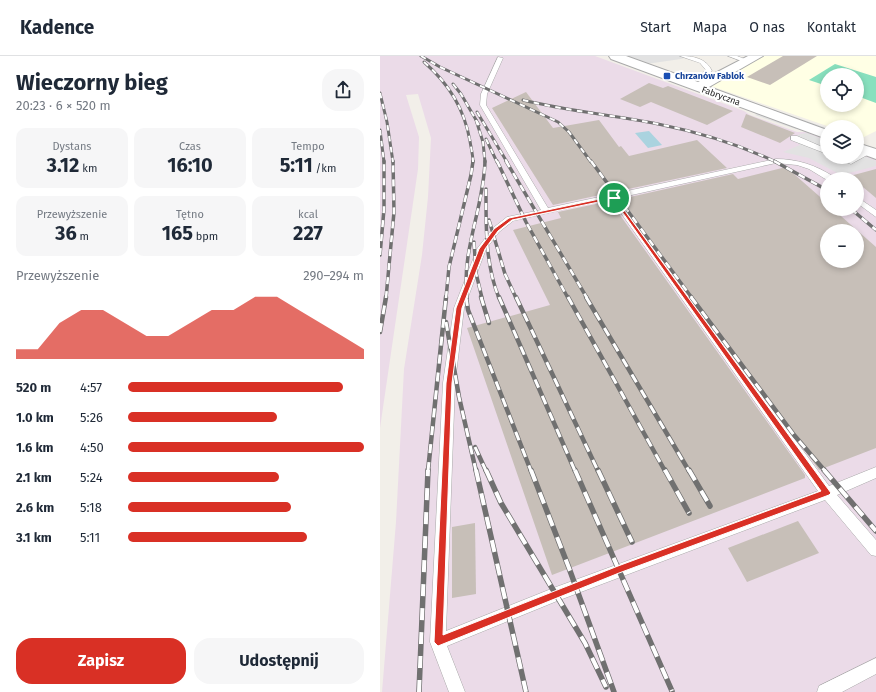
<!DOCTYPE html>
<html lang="pl">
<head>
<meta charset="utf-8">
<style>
  body { margin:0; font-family:"Fira Sans",sans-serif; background:#f6f6f7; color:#1f2937; height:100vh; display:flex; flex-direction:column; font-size:15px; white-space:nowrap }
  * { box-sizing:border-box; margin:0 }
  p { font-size:13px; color:#747a83 }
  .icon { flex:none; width:22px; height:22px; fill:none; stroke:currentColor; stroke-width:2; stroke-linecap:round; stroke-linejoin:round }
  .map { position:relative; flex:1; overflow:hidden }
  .drawer { display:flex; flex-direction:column; background:#fff; width:380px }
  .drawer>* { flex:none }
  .tools { position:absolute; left:440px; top:12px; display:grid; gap:8px }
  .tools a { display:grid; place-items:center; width:44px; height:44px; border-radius:50%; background:#fff; box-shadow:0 2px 6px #0003; font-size:20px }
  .pin { position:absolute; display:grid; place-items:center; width:34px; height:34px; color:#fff; margin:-17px; border:2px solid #fff; border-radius:50%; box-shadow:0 1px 4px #0007 }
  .round { display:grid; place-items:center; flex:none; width:42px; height:42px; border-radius:16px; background:#f6f6f7 }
  .headline { display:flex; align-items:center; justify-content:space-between; height:68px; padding:0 16px }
  h1 { font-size:22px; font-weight:700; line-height:30px }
  .figures { display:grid; grid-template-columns:repeat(3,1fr); gap:6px; height:68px; padding:4px 16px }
  .figures div { display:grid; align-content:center; border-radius:10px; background:#f6f6f7; text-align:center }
  .figures b { font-size:20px; font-weight:700 }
  .figures small { font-size:11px; font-weight:400 }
  .figures p { font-size:11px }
  .chart { height:112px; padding:8px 16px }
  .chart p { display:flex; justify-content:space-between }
  .chart svg { width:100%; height:72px; margin-top:4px; fill:#d93025; opacity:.7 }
  .action { display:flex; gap:8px; margin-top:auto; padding:8px 16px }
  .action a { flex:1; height:46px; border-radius:16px; background:#d93025; color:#fff; font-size:16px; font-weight:700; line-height:46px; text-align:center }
  .action a+a { background:#f6f6f7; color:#1f2937 }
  ul { padding:0 16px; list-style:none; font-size:13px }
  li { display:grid; grid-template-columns:64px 48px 1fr; align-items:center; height:30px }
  li i { height:10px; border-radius:5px; background:#d93025 }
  header { display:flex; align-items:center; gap:24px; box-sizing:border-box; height:56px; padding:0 20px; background:#fff; border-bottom:1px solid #e0e1e3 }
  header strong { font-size:19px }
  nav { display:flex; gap:22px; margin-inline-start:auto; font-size:14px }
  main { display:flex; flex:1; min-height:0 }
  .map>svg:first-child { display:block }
  .industrial { fill:#ebdbe8; fill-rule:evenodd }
  .education { fill:#ffffe5; fill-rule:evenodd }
  .pitch { fill:#88e0be }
  .parking { fill:#e2e2e2 }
  .water { fill:#aad3df }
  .building { fill:#c7bfb8; fill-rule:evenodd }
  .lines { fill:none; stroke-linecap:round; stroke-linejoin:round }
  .service-casing { stroke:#a9a9a9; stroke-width:1 }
  .minor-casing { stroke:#a9a9a9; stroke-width:2 }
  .service { fill:#fff; fill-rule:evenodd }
  .minor { fill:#fff; fill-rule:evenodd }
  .rail-far3-casing { stroke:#707070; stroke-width:3 }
  .rail-far2-casing { stroke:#707070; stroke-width:3.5 }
  .rail-far1-casing { stroke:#707070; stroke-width:4.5 }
  .rail-casing { stroke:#707070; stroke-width:5.5 }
  .rail-far3 { stroke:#fff; stroke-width:2; stroke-dasharray:5.5; stroke-linecap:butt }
  .rail-far2 { stroke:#fff; stroke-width:2.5; stroke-dasharray:7; stroke-linecap:butt }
  .rail-far1 { stroke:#fff; stroke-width:3; stroke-dasharray:9; stroke-linecap:butt }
  .rail { stroke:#fff; stroke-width:4; stroke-dasharray:12; stroke-linecap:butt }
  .route { fill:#d93025; stroke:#fff; fill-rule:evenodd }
  .transit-dot { fill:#1a4fb4; stroke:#fff; stroke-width:1.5 }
  .labels { text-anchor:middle; stroke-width:4; stroke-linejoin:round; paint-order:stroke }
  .far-transit-label { font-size:9px; font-weight:bold; fill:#164399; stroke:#fff; text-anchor:start }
  .far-street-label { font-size:9px; fill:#222; stroke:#fff }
</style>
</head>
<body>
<header>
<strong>Kadence</strong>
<nav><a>Start</a><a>Mapa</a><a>O nas</a><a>Kontakt</a></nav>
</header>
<main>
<section class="drawer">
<div class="headline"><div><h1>Wieczorny bieg</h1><p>20:23 · 6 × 520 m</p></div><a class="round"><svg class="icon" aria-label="share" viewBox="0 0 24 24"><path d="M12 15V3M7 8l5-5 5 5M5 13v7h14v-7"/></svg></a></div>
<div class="figures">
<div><p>Dystans</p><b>3.12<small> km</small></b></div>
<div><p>Czas</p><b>16:10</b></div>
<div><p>Tempo</p><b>5:11<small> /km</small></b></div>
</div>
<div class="figures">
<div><p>Przewyższenie</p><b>36<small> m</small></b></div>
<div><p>Tętno</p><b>165<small> bpm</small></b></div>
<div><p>kcal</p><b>227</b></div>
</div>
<div class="chart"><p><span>Przewyższenie</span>290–294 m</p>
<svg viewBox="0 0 160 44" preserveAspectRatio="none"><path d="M0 44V38L10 38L20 22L30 14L40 14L50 22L60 30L70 30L80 22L90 14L100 14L110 6L120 6L130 14L140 22L150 30L160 38V44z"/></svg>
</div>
<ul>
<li><b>520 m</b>4:57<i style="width:91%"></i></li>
<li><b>1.0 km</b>5:26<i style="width:63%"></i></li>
<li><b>1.6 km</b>4:50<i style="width:100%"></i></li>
<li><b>2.1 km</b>5:24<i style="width:64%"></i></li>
<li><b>2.6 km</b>5:18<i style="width:69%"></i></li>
<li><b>3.1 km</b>5:11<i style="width:76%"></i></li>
</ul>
<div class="action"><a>Zapisz</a><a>Udostępnij</a></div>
</section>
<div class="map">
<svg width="496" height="636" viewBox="0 0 496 636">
  <rect width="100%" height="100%" fill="#f2efe9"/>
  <!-- industrial -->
  <path class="industrial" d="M0,0H215L364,55L370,59L417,76H426L447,84V101H477V96L496,104V636H2L16,466L24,313L42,199L48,141L51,82L38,38L26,39L39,81L38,113L0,372ZM447,123H477V153H447ZM447,175H477V205H447Z"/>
  <!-- education -->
  <path class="education" d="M381,0H496V75L482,82L477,81V71H450L328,29ZM447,19H477V49H447Z"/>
  <!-- pitch -->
  <polygon class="pitch" points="455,8 496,21 496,47 477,40 477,19 447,19 447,30 429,24"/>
  <!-- parking -->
  <g class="parking">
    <polygon points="244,0 309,0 301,3 266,8"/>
    <polygon points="363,43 447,72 447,78 422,69 416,73 375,59 381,55 357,46"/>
    <polygon points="427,77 447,85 447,101 477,101 477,97 496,105 496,110 461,119 429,102 403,96 420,89 412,83 420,78"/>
  </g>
  <!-- water -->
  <polygon class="water" points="269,75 282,89 268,92 255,77"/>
  <!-- building -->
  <g class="building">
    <polygon points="403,0 437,0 390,29 367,21"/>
    <polygon points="269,27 283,32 288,30 353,55 327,69 271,46 260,51 240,43"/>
    <polygon points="146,36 173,72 219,64 239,91 241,90 249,100 317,84 347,112 173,149 112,52"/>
    <polygon points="366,58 415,77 400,87 361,71"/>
    <path d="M406,111L447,147V153H453L496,191V392L439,414L241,143L353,118L358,123ZM447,175H477V205H447Z"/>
    <polygon points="496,113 496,142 477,126 477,123 470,120"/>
    <polygon points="230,145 425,419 425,422 172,519 87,272 170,249 133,174 181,162 178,156"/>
    <polygon points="418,465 439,497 367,526 348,492"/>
    <polygon points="95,467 96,538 72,542 72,471"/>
  </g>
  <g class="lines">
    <defs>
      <g id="service">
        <path d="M300,0C313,0 326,2 332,15L322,22L304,27V25L318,20L326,14L320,7Z"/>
        <polygon points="348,0 357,0 370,5 367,7"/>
        <path d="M118,1L123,2L107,38L106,49L168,152L396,103C417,103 436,109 454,121L455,123L447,124L429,113L417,109L396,107L238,142L449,430L496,411V422L457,439L496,484V500L491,499L445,444L177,545L67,590L85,636H69L50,586L63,327L74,252L97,193L113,172L127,161L161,154L100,49L101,38ZM231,143L438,435L176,531L66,575L75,327L84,252L106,193L119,176L133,165Z"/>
        <polygon points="411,80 417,80 447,93 447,98 411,84"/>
        <polygon points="485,93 496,95 496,99 489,98 471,108 454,101 470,103 477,101 477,99"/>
        <polygon points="477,141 496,154 496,161 477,147"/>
        <polygon points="496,602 496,618 462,636 437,636 439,630"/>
      </g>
      <g id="minor">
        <polygon points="229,0 246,0 318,26 368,0 383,0 329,31 447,74 447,83 231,3"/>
        <polygon points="477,87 496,93 496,103 477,96"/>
      </g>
    </defs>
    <!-- service casing -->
    <use href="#service" class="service-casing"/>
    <!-- minor casing -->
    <use href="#minor" class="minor-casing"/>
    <!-- service -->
    <use href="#service" class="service"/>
    <!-- minor -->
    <use href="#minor" class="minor"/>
    <defs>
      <g id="rail-far3">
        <polyline points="41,0 60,11 178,66 189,76 211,106"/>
        <path d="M44,6C69,28 84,52 90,85C91,92 93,99 93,106"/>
        <polyline points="73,28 81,38 99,69"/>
        <polyline points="0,37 7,66 13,106"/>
        <path d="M143,44C187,55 233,59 278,68C318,76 358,88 396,106"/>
        <polyline points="97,56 127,106"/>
        <polyline points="96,64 103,86 105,106"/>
        <polyline points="0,74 4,106"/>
        <polyline points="106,83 117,106"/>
      </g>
      <g id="rail-far2">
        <polyline points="117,105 146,166 188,242"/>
        <polyline points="126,105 207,242"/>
        <polyline points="211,105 312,242"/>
        <polyline points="394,105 447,134"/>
        <path d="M106,133C106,169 105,208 119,242"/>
        <polyline points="471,153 496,174"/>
        <polyline points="109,164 125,218 136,242"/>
        <polyline points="94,186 96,217 102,242"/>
        <polyline points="0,199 4,153 4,105"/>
        <polyline points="6,242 14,156 13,105"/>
        <polyline points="66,242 69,211 91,119 93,105"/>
        <path d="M87,242C81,195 104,151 105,105"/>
      </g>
      <g id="rail-far1">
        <polyline points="86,241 88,254 151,415"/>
        <polyline points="101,241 109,267"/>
        <polyline points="119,241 195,415"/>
        <polyline points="136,241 218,415"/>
        <polyline points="188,241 285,415"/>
        <polyline points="206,241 309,415"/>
        <polyline points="311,241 414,379 445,415"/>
        <polyline points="66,266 79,341 96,415"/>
        <polyline points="0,276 6,241"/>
        <polyline points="95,391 106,415"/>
        <polyline points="48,415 66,241"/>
      </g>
      <g id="rail">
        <polyline points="96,414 146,636"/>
        <polyline points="106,414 121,447 205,587 226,631"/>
        <polyline points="151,414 189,512 234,636"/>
        <polyline points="195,414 292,635"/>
        <polyline points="218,414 252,486"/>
        <polyline points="285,414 309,457"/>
        <polyline points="309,414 330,450"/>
        <polyline points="444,414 496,475"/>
        <polyline points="39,636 48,414"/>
      </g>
    </defs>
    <!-- rail-far3 casing -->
    <use href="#rail-far3" class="rail-far3-casing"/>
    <!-- rail-far2 casing -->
    <use href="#rail-far2" class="rail-far2-casing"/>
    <!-- rail-far1 casing -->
    <use href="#rail-far1" class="rail-far1-casing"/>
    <!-- rail casing -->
    <use href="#rail" class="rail-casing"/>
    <!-- rail-far3 -->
    <use href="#rail-far3" class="rail-far3"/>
    <!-- rail-far2 -->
    <use href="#rail-far2" class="rail-far2"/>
    <!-- rail-far1 -->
    <use href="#rail-far1" class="rail-far1"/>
    <!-- rail -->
    <use href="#rail" class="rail"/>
  </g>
  <!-- route -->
  <path class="route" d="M234,140L451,437L449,439L239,517L58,590L54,586L66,327L76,252L99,193L114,173L129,162ZM233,143L441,435L238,510L63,579L72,327L82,252L105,193L118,175L132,164Z"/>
  <!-- markers -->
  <rect class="transit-dot" x="283" y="16" width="8" height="8" rx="2"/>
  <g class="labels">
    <!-- far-transit labels -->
    <g class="far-transit-label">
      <text x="295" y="23">Chrzanów Fablok</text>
    </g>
    <!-- far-street labels -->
    <g class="far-street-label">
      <text transform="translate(341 40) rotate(20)" y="3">Fabryczna</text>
    </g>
  </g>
</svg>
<div class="tools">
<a><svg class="icon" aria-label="locate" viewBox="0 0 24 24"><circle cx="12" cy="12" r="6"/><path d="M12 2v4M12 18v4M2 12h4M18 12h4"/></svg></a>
<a><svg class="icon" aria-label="layers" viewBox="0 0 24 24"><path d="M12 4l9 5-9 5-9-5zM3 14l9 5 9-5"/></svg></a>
<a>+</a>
<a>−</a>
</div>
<div class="pin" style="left:234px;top:142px;background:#1e9e55"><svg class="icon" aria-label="arrive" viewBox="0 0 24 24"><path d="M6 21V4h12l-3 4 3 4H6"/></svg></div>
</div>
</main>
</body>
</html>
